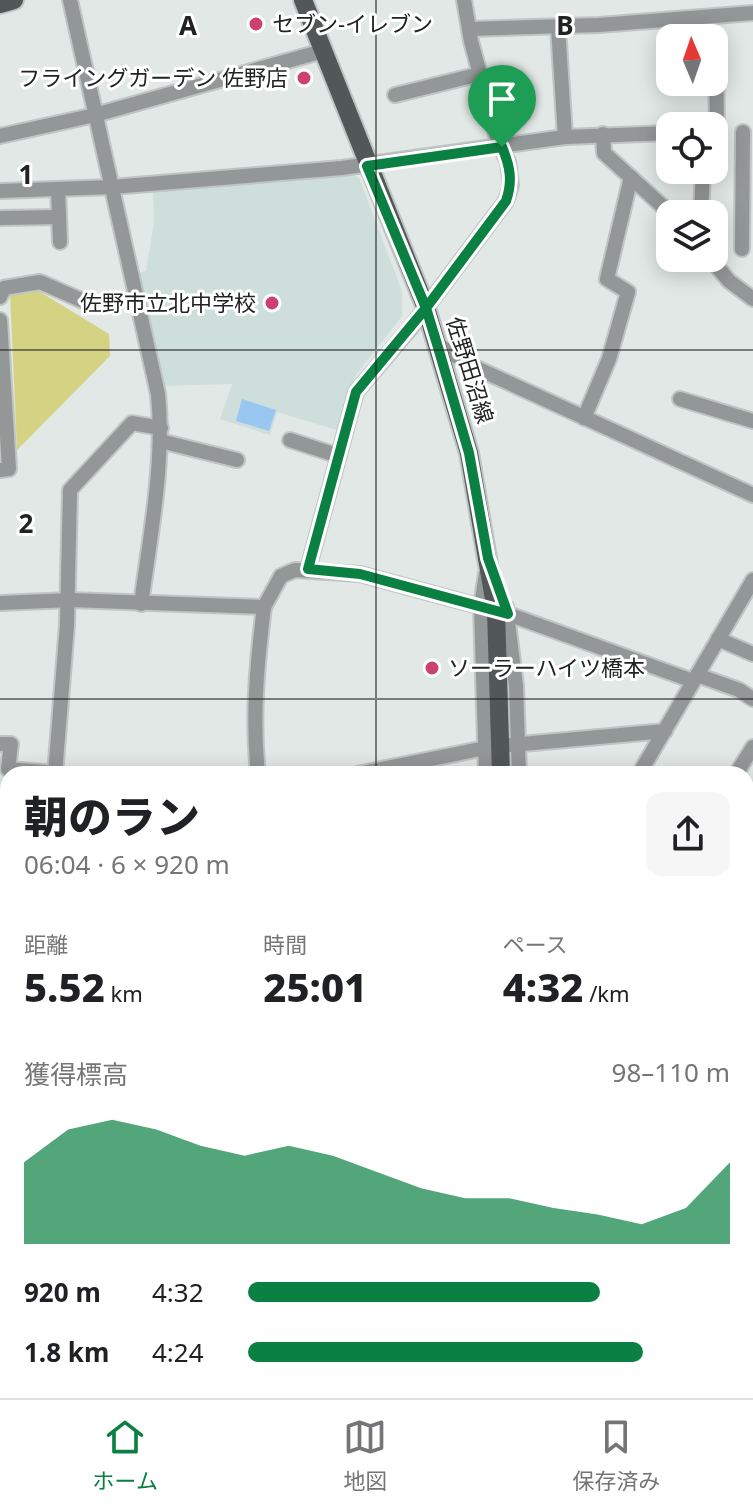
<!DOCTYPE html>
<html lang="ja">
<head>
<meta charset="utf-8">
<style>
  body { margin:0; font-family:"Noto Sans","Noto Sans JP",sans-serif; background:#f6f6f6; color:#202124; height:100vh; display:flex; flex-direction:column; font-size:30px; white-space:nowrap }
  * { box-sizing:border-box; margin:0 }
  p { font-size:26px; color:#757577 }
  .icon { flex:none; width:44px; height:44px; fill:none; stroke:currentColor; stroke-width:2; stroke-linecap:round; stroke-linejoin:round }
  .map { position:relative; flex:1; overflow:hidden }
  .side { position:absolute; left:0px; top:766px; width:754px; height:632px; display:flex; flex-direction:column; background:#fff; border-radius:24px 24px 0 0; box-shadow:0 4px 20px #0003 }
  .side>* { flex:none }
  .needle { width:52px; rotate:358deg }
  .buttons { position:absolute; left:656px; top:24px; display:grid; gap:16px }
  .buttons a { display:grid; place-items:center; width:72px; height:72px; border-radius:16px; background:#fff; box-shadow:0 4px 20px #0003; font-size:40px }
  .pin { position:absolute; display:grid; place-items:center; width:68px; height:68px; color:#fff; margin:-82px -34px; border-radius:50% 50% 50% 0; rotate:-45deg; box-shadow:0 0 8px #0007 }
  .pin .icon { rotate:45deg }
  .round { display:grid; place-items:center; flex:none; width:84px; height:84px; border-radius:16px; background:#f6f6f6 }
  .head { display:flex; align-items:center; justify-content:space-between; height:136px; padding:0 24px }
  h1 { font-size:44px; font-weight:800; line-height:60px }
  .stats { display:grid; grid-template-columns:repeat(3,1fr); gap:12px; height:136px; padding:8px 24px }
  .stats div { display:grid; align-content:center }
  .stats b { font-size:40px; font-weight:800 }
  .stats small { font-size:22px; font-weight:400 }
  .stats p { font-size:22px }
  .chart { height:224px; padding:16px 24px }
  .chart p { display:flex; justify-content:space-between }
  .chart svg { width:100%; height:144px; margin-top:8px; fill:#0b8043; opacity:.7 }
  ul { padding:0 24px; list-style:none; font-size:26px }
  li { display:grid; grid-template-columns:128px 96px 1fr; align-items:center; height:60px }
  li i { height:20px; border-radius:10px; background:#0b8043 }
  .tab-bar { display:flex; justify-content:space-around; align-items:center; height:112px; border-top:2px solid #e0e0e0; background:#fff; font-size:22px; color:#757577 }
  .tab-bar a { display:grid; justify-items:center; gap:4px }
  .tab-bar .active { color:#0b8043 }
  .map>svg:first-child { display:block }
  .built { fill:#cededa }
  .green { fill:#d4d383 }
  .water { fill:#9ac7f1 }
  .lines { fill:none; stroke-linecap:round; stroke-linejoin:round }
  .minor-casing { stroke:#bec5c3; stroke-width:18 }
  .major-casing { stroke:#bec5c3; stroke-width:22 }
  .minor { stroke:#949798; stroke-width:14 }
  .major { stroke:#525758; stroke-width:18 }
  .rail-casing { stroke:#515453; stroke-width:6 }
  .rail { stroke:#fff; stroke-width:3; stroke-dasharray:9; stroke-linecap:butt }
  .route-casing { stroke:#fff; stroke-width:16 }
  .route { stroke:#0b8043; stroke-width:10 }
  .grid { fill:none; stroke:#212323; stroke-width:2; stroke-opacity:0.55 }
  .poi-dot { fill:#cc4072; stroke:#fff; stroke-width:3 }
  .labels { text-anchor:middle; stroke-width:6; stroke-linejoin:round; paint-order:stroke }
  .poi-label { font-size:22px; fill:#212323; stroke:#fff; text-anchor:start }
  .street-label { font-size:22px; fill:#212323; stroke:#fff }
  .grid-label { font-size:26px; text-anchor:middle; font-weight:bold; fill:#212323; stroke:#fff; stroke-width:6; stroke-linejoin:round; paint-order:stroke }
</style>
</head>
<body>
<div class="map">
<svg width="753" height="1398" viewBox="0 0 753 1398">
  <rect width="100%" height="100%" fill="#e1e8e6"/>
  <!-- built -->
  <g class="built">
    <polygon points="348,172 359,178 402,291 402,316 355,376 337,430 277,412 270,435 220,419 232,384 161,386 136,274 146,271 154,223 153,191"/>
    <rect x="334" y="1390" width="168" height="8"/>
  </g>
  <!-- green -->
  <polygon class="green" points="37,290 109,334 110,356 17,450 10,293"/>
  <!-- water -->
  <polygon class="water" points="242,399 276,410 269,431 236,421"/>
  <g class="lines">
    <defs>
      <g id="minor">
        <path d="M70,0L158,394C165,461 150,537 141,604"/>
        <polyline points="558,27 565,137"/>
        <polyline points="470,29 599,25 753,13"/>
        <polyline points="716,58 717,132"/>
        <polyline points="395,95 480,74"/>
        <polyline points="603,134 604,153 671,214"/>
        <polyline points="0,136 95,115 323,51"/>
        <polyline points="58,189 60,242"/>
        <polyline points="0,191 112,187 342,168 565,137 670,133"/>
        <polyline points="701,214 703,170"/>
        <polyline points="0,218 59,217"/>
        <polyline points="742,249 743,132"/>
        <polyline points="710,258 729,281 753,299"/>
        <polyline points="0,297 4,288 40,282 90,304"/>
        <polyline points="0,320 9,469 0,470"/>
        <polyline points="437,344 470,365 753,495"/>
        <polyline points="680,399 753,421"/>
        <polyline points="584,418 609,359 628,292 607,279 631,177"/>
        <polyline points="290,440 339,456"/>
        <polyline points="160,441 237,460"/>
        <polyline points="308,569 356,392 413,325 506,201 511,185 508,162 498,141 471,41 464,0"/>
        <polyline points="486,574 481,606 486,774"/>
        <polyline points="0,603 71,600 264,607 281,576 295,570 360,574 508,614 693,681"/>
        <polyline points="506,607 516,686 519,774"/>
        <polyline points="718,639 753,654"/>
        <polyline points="697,675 739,690 753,699"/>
        <polyline points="0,744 11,744 8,769 55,773"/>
        <polyline points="511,745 665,731"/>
        <polyline points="55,774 67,625 70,490 132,423 161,428"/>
        <path d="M258,774C252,718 257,663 264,607"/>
        <polyline points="357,774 490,747"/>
        <polyline points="639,774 753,580"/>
        <polyline points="736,774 753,747"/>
        <polyline points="746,851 753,849"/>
        <polyline points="0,910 8,907"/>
        <polyline points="746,931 753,928"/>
        <polyline points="746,1038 753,1036"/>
        <polyline points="0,1120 8,1126"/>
        <polyline points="746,1149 753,1146"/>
        <polyline points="746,1259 753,1256"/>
        <polyline points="130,1390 131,1398"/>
        <polyline points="329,1390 329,1398"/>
        <polyline points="657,1390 660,1398"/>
        <polyline points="695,1390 698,1398"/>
        <polyline points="251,1398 269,1390"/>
      </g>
      <g id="major">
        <polyline points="303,0 426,308 469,453 496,611 501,774"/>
        <polyline points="0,4 14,0"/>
        <polyline points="516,1390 516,1398"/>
      </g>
    </defs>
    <!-- minor casing -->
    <use href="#minor" class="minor-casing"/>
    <!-- major casing -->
    <use href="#major" class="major-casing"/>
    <!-- minor -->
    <use href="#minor" class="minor"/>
    <!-- major -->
    <use href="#major" class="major"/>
    <defs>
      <g id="rail">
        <polyline points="746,838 753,836"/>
        <polyline points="0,950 8,950"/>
      </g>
    </defs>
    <!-- rail casing -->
    <use href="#rail" class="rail-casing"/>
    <!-- rail -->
    <use href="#rail" class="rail"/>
  </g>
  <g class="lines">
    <defs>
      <path id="route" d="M502,147C510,166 513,181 506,201L426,308L356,392L308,569L360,574L508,614L488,558L469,453L437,344L426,308L367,166L502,147"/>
    </defs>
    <!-- route casing -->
    <use href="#route" class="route-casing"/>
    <!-- route -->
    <use href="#route" class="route"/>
  </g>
  <!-- grid -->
  <path class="grid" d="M376,0V774M0,350H753M0,699H753M0,1048H8M746,1048H753M376,1390V1398"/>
  <!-- markers -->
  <g class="poi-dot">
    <circle cx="256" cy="24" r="8"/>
    <circle cx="304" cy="78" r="8"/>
    <circle cx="272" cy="303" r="8"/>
    <circle cx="432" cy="668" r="8"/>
  </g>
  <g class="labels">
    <!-- poi labels -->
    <g class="poi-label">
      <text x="272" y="32">セブン-イレブン</text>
      <text x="288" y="86" text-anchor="end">フライングガーデン 佐野店</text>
      <text x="256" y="311" text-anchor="end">佐野市立北中学校</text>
      <text x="448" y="676">ソーラーハイツ橋本</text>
    </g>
    <!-- street labels -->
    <g class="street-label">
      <text transform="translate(470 370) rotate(73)" y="8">佐野田沼線</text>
    </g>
  </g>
  <g class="grid-label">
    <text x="188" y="35">A</text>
    <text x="565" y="35">B</text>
    <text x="26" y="184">1</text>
    <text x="26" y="533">2</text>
  </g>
</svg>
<div class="buttons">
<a><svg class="needle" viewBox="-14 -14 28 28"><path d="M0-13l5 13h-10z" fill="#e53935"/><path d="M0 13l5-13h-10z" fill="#757577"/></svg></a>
<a><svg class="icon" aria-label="locate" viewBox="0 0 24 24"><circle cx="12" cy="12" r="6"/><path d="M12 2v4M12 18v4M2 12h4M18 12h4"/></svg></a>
<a><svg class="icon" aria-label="layers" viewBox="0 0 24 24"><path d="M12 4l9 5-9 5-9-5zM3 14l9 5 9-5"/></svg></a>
</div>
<div class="pin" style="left:502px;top:147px;background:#1e9e55"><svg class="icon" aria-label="arrive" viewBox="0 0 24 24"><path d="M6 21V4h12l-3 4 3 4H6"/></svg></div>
<section class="side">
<div class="head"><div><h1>朝のラン</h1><p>06:04 · 6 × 920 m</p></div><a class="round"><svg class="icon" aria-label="share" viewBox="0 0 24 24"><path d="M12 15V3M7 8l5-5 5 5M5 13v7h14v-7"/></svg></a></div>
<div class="stats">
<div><p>距離</p><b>5.52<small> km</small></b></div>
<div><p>時間</p><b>25:01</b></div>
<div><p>ペース</p><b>4:32<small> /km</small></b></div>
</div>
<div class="chart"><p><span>獲得標高</span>98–110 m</p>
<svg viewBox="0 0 160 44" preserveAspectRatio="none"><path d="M0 44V19L10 9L20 6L30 9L40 14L50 17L60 14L70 17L80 22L90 27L100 30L110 30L120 33L130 35L140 38L150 33L160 19V44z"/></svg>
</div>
<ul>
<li><b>920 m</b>4:32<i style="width:73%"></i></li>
<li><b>1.8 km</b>4:24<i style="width:82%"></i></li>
</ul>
</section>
</div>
<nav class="tab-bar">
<a class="active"><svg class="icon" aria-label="home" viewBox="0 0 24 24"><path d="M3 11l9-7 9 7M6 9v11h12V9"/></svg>ホーム</a>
<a><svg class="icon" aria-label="map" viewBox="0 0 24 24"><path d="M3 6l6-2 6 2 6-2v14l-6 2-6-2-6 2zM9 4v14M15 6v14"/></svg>地図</a>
<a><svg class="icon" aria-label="saved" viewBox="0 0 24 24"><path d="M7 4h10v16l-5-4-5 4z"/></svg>保存済み</a>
</nav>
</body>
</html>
